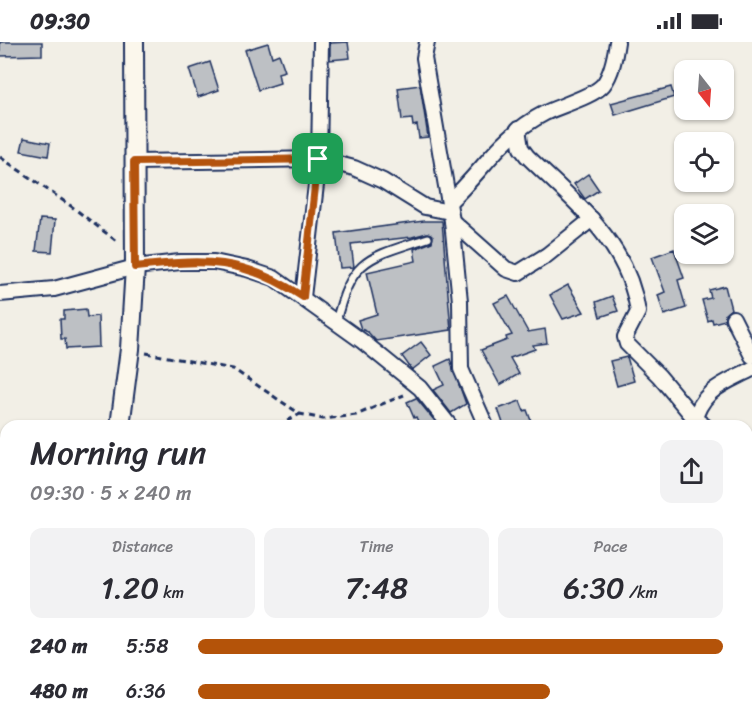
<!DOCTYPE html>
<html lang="en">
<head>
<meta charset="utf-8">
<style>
  body { margin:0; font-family:Sriracha,sans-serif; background:#f2f2f3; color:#2b2b33; height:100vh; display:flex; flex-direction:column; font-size:22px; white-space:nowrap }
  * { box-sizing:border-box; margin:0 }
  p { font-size:20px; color:#7c7c81 }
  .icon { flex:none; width:33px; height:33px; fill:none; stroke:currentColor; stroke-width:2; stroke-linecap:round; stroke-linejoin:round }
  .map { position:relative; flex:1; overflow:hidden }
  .side { position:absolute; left:0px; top:378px; width:753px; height:308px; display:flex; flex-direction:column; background:#fff; border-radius:18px 18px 0 0; box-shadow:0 2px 4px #0004 }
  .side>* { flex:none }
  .needle { width:39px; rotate:163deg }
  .tools { position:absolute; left:674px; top:18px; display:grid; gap:12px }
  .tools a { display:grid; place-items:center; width:60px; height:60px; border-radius:12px; background:#fff; box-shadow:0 2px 4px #0004; font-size:30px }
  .pin { position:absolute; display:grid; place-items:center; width:51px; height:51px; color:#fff; margin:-26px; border-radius:12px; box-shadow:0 3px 9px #0006 }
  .round { display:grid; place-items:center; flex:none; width:63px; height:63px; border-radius:12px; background:#f2f2f3 }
  .headline { display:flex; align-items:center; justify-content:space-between; height:102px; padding:0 30px }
  h1 { font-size:33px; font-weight:600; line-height:45px }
  .stats { display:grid; grid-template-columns:repeat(3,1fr); gap:9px; height:102px; padding:6px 30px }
  .stats div { display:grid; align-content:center; border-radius:12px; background:#f2f2f3; text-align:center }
  .stats b { font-size:30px; font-weight:600 }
  .stats small { font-size:16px; font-weight:400 }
  .stats p { font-size:16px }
  ul { padding:0 30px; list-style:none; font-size:20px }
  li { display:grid; grid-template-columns:96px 72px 1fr; align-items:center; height:45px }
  li i { height:15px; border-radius:8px; background:#b45309 }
  .status { display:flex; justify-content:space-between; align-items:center; height:42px; padding:0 30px; background:#fff; direction:ltr }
  .status svg { height:16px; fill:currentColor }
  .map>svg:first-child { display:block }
  .building { fill:#bdc0c4; stroke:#1b2f5e; stroke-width:1.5 }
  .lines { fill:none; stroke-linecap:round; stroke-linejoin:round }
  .service-casing { stroke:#1b2f5e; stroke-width:11 }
  .minor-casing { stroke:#1b2f5e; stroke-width:18 }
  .tertiary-casing { stroke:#1b2f5e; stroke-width:22 }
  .path { stroke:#1b2f5e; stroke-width:3; stroke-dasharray:6 4.5; stroke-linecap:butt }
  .service { stroke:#fbf7ec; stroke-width:7 }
  .minor { stroke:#fbf7ec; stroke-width:14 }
  .tertiary { stroke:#fbf7ec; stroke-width:18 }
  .route-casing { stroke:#fff; stroke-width:12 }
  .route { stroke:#b45309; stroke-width:8 }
</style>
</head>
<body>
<div class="status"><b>09:30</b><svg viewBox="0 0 49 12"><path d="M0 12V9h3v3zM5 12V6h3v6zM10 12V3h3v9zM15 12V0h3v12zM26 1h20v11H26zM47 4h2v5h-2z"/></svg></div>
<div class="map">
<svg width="752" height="685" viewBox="0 0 752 685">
  <rect width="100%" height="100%" fill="#f2efe6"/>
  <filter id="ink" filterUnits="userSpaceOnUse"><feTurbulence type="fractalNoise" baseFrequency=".0167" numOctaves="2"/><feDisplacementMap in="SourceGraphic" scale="12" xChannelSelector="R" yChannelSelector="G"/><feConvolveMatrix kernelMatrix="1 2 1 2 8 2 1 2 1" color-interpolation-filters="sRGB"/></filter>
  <g filter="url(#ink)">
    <!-- building -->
    <g class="building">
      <polygon points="0,0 42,0 42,13 0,14"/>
      <polygon points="348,0 350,16 330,18 330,1"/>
      <polygon points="268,1 272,15 279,12 285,29 278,31 280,41 258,48 245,8"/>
      <polygon points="210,20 219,48 198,55 189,27"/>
      <polygon points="420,43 428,95 419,96 417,83 413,84 412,77 402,78 398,46"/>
      <polygon points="671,45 674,55 615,73 611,61"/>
      <polygon points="24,96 50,101 48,114 21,109"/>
      <polygon points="588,132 599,148 585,157 574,142"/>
      <polygon points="40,177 55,178 52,210 36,209"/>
      <polygon points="424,179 442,179 451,288 376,299 368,290 361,287 358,278 377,272 367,230 416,219 414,207 432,200 433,194 427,191 412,195 351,202 354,225 340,226 336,191"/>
      <polygon points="674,207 684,236 678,238 686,266 664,273 658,253 665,250 652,215"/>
      <polygon points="568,243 584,270 563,277 550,253"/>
      <polygon points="725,244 731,267 725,272 725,278 713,281 712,277 708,279 702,258 711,256 709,248"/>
      <polygon points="508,254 528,290 545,287 547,301 533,303 535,307 510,316 519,332 500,343 481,308 507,298 506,295 512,293 494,261"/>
      <polygon points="612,254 618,269 600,275 596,260"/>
      <polygon points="86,267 87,275 98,274 99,305 66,307 65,297 61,297 60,277 64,277 64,269"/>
      <polygon points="421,300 431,313 412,328 402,314"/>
      <polygon points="627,315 634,339 617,344 610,319"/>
      <polygon points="450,317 466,362 451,371 433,348 444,343 435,324"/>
      <polygon points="416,356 439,384 420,384 416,375 414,376 407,360"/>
      <polygon points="520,359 524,369 527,368 533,384 504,384 498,367"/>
    </g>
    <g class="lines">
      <defs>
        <path id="service" d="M336,280C352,215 368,216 428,196"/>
        <g id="minor">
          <polyline points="427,0 424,16 452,179 460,259 461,327 486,384"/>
          <path d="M518,87L521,106L527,114C574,160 628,200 638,270L625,295L627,302L659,334L695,377L705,384"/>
          <polyline points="134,120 319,117 354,126 383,139 425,165 450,170"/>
          <path d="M449,160C484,128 500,94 545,71C559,64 594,54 603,43C612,32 615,14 617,0"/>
          <polyline points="452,179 506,227 518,231 547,213 592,177"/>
          <polyline points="0,252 54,247 135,225 180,220 214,220 247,227 274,236 362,299 420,346 450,384"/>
          <polyline points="303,255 319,117 321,0"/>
          <polyline points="733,276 752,314"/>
          <path d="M693,382C702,347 723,342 752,327"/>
          <polyline points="747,453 752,470"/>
          <polyline points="747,567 752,568"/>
          <polyline points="474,680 474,685"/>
          <polyline points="423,685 442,680"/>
        </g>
        <g id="tertiary">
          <polyline points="120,384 130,307 135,225 134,0"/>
          <polyline points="100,685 100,680"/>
        </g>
      </defs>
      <!-- service casing -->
      <use href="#service" class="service-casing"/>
      <!-- minor casing -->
      <use href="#minor" class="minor-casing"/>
      <!-- tertiary casing -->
      <use href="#tertiary" class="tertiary-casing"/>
      <!-- path -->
      <g class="path">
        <polyline points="0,115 71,164 119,201"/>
        <polyline points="146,311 233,327 300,372 323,377 356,373 404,353"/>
        <polyline points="278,384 300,372"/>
        <polyline points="652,680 654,685"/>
        <polyline points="672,680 674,685"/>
        <polyline points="576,685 600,680"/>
      </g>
      <!-- service -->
      <use href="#service" class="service"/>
      <!-- minor -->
      <use href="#minor" class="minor"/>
      <!-- tertiary -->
      <use href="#tertiary" class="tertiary"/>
    </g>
  </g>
  <g class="lines" filter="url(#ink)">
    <defs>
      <path id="route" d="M318,117L303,255C243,215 205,217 135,225L134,120Z"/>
    </defs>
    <!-- route casing -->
    <use href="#route" class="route-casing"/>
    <!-- route -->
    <use href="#route" class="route"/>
  </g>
</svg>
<div class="tools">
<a><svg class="needle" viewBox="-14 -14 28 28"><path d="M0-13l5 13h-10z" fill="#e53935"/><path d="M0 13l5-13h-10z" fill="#7c7c81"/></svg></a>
<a><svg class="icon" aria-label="locate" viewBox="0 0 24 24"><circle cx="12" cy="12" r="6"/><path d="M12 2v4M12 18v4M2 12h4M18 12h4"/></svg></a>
<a><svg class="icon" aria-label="layers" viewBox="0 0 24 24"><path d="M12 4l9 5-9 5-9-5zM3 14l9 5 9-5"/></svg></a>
</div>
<div class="pin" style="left:318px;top:117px;background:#1e9e55"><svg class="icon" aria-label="arrive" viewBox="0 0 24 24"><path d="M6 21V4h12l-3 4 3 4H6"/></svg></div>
<section class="side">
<div class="headline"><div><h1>Morning run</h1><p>09:30 · 5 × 240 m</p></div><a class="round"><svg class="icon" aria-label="share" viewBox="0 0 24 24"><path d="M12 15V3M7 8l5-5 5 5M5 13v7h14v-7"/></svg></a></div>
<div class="stats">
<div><p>Distance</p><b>1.20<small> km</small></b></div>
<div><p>Time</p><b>7:48</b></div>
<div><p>Pace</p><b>6:30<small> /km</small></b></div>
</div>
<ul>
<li><b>240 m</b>5:58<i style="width:100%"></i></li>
<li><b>480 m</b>6:36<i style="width:67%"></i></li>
</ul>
</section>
</div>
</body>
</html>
